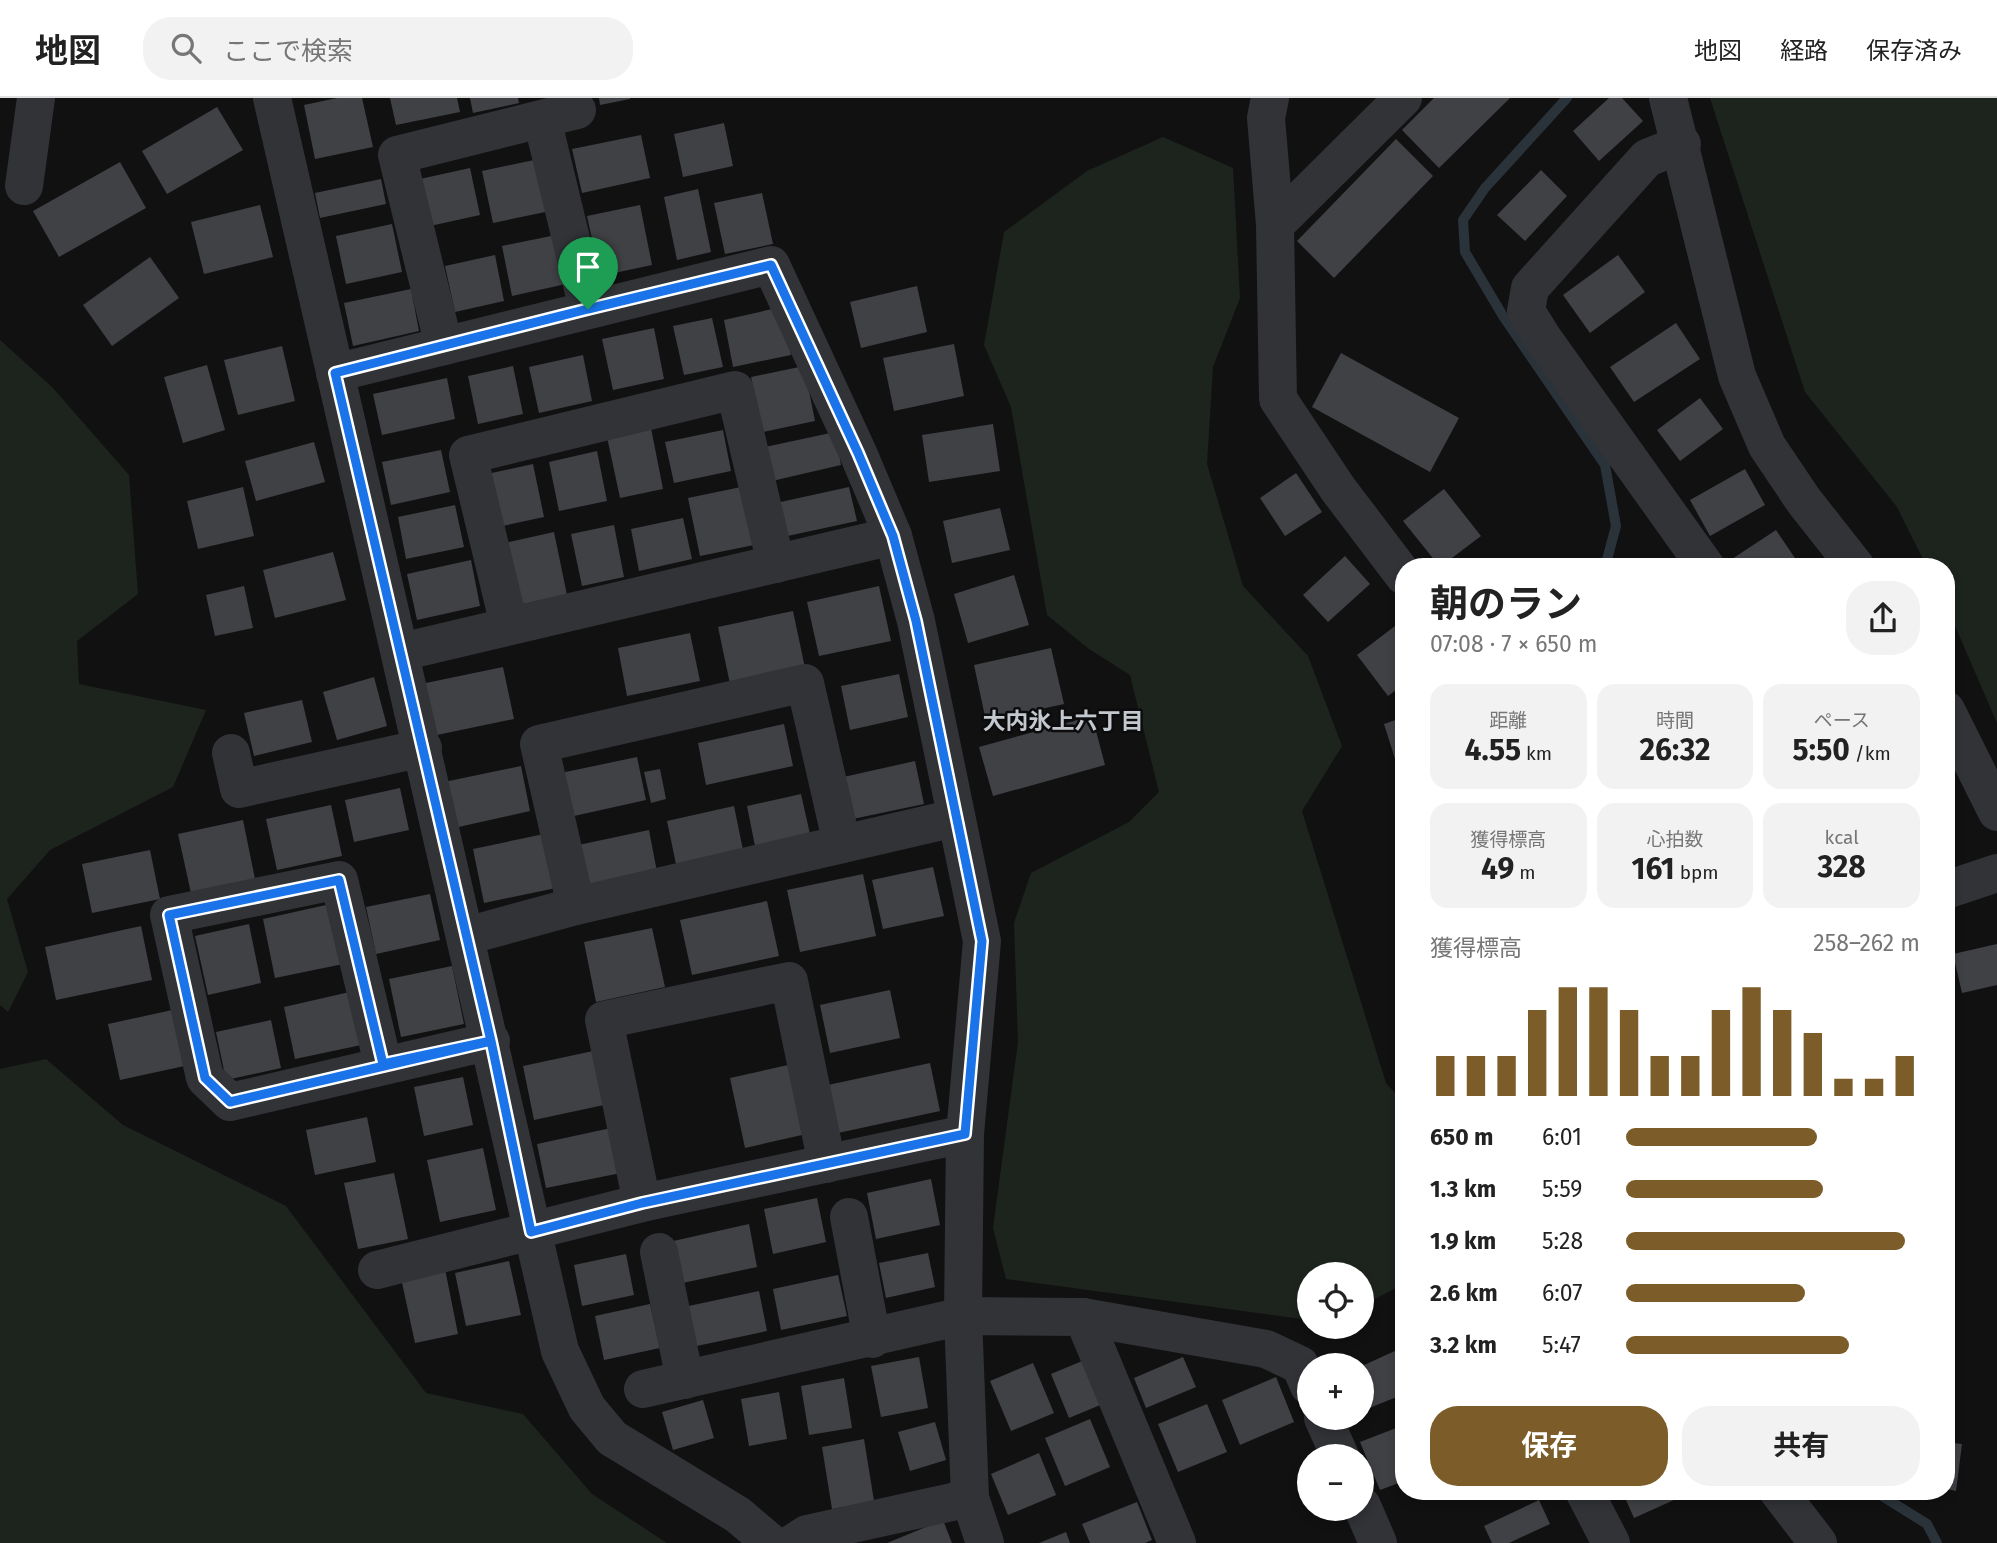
<!DOCTYPE html>
<html lang="ja">
<head>
<meta charset="utf-8">
<style>
  body { margin:0; font-family:"Fira Sans","Noto Sans JP",sans-serif; background:#f2f2f2; color:#222; height:100vh; display:flex; flex-direction:column; font-size:26px; white-space:nowrap }
  * { box-sizing:border-box; margin:0 }
  p { font-size:23px; color:#767676 }
  .icon { flex:none; width:38px; height:38px; fill:none; stroke:currentColor; stroke-width:2; stroke-linecap:round; stroke-linejoin:round }
  .map { position:relative; flex:1; overflow:hidden }
  .side { position:absolute; left:1395px; top:460px; width:560px; height:942px; display:flex; flex-direction:column; background:#fff; border-radius:28px; box-shadow:0 4px 10px #0003 }
  .side>* { flex:none }
  .buttons { position:absolute; left:1297px; top:1164px; display:grid; gap:14px }
  .buttons a { display:grid; place-items:center; width:77px; height:77px; border-radius:50%; background:#fff; box-shadow:0 4px 10px #0003; font-size:35px }
  .pin { position:absolute; display:grid; place-items:center; width:60px; height:60px; color:#fff; margin:-72px -30px; border-radius:50% 50% 50% 0; rotate:-45deg; box-shadow:0 0 7px #0007 }
  .pin .icon { rotate:45deg }
  .round { display:grid; place-items:center; flex:none; width:74px; height:74px; border-radius:28px; background:#f2f2f2 }
  .summary { display:flex; align-items:center; justify-content:space-between; height:119px; padding:0 35px }
  h1 { font-size:38px; font-weight:700; line-height:52px }
  .stats { display:grid; grid-template-columns:repeat(3,1fr); gap:10px; height:119px; padding:7px 35px }
  .stats div { display:grid; align-content:center; border-radius:18px; background:#f2f2f2; text-align:center }
  .stats b { font-size:30px; font-weight:700 }
  .stats small { font-size:19px; font-weight:400 }
  .stats p { font-size:19px }
  .chart { height:196px; padding:14px 35px }
  .chart p { display:flex; justify-content:space-between }
  .chart svg { width:100%; height:126px; margin-top:7px; stroke:#7c5d29; stroke-width:6 }
  .primary-button { display:flex; gap:14px; margin-top:auto; padding:14px 35px }
  .primary-button a { flex:1; height:80px; border-radius:28px; background:#7c5d29; color:#fff; font-size:28px; font-weight:700; line-height:80px; text-align:center }
  .primary-button a+a { background:#f2f2f2; color:#222 }
  ul { padding:0 35px; list-style:none; font-size:23px }
  li { display:grid; grid-template-columns:112px 84px 1fr; align-items:center; height:52px }
  li i { height:18px; border-radius:9px; background:#7c5d29 }
  header { display:flex; align-items:center; gap:42px; box-sizing:border-box; height:98px; padding:0 35px; background:#fff; border-bottom:2px solid #e0e0e0 }
  header strong { font-size:33px }
  nav { display:flex; gap:38px; margin-inline-start:auto; font-size:24px }
  .search { width:490px; height:63px; background:#f2f2f2; display:flex; align-items:center; gap:18px; box-sizing:border-box; padding:0 24px; border-radius:28px; color:#767676; font-size:26px }
  .map>svg:first-child { display:block }
  .green { fill:#1d241e }
  .lines { fill:none; stroke-linecap:round; stroke-linejoin:round }
  .stream { stroke:#2b333a; stroke-width:10 }
  .building { fill:#404145 }
  .minor { stroke:#323337; stroke-width:38 }
  .route-casing { stroke:#fff; stroke-width:14 }
  .route { stroke:#1a73e8; stroke-width:9 }
  .labels { text-anchor:middle; stroke-width:5; stroke-linejoin:round; paint-order:stroke }
  .neighbourhood-label { font-size:23px; font-weight:bold; fill:#c3c7ce; stroke:#0c0c0d }
</style>
</head>
<body>
<header>
<strong>地図</strong>
<div class="search"><svg class="icon" aria-label="search" viewBox="0 0 24 24"><circle cx="10" cy="10" r="6"/><path d="M15 15l6 6"/></svg>ここで検索</div>
<nav><a>地図</a><a>経路</a><a>保存済み</a></nav>
</header>
<div class="map">
<svg width="1997" height="1445" viewBox="0 0 1997 1445">
  <rect width="100%" height="100%" fill="#111112"/>
  <!-- green -->
  <g class="green">
    <polygon points="1710,0 1997,0 1997,625 1946,507 1946,469 1927,469 1897,409 1805,294"/>
    <polygon points="1163,39 1233,70 1240,200 1213,269 1207,366 1243,488 1308,558 1342,648 1302,713 1386,985 1403,1004 1403,1186 1362,1208 1362,1176 1309,1176 1309,1222 1006,1181 993,1130 1018,944 1014,825 1031,775 1129,724 1159,694 1130,577 1089,551 1047,517 1011,309 984,247 1004,134 1087,73"/>
    <polygon points="0,242 52,289 129,377 138,496 77,543 79,586 206,612 173,689 50,752 7,801 28,874 8,914 0,907"/>
    <polygon points="46,961 123,1027 286,1108 426,1295 523,1316 592,1396 667,1445 0,1445 0,971"/>
  </g>
  <g class="lines">
    <!-- stream -->
    <g class="stream">
      <polyline points="1567,0 1485,90 1463,122 1465,154 1503,218 1605,367 1616,428 1605,469"/>
      <polyline points="1874,1393 1927,1426 1937,1445"/>
    </g>
  </g>
  <!-- building -->
  <g class="building">
    <polygon points="337,0 362,0 373,49 315,61 304,7"/>
    <polygon points="390,0 457,0 460,14 396,27"/>
    <polygon points="470,0 518,0 519,5 473,15"/>
    <polygon points="599,0 630,0 630,1 600,7"/>
    <polygon points="1434,0 1510,0 1439,70 1402,32"/>
    <polygon points="1609,0 1622,0 1643,23 1599,63 1573,33"/>
    <polygon points="217,9 243,52 167,96 142,53"/>
    <polygon points="724,25 733,68 683,79 674,36"/>
    <polygon points="641,37 650,80 582,95 572,51"/>
    <polygon points="1396,41 1433,78 1334,180 1297,143"/>
    <polygon points="539,61 550,113 493,125 482,73"/>
    <polygon points="120,64 146,110 59,159 33,113"/>
    <polygon points="470,70 480,117 430,128 420,81"/>
    <polygon points="1541,72 1567,98 1525,143 1497,117"/>
    <polygon points="381,81 386,106 320,120 315,95"/>
    <polygon points="698,91 711,154 677,162 664,99"/>
    <polygon points="762,95 773,146 725,156 714,105"/>
    <polygon points="260,107 273,159 204,176 191,124"/>
    <polygon points="640,107 652,167 600,178 587,118"/>
    <polygon points="392,126 402,174 346,186 336,138"/>
    <polygon points="556,137 566,186 512,198 502,148"/>
    <polygon points="495,157 504,203 455,214 445,168"/>
    <polygon points="1618,157 1645,194 1590,235 1563,197"/>
    <polygon points="150,159 179,200 112,248 83,207"/>
    <polygon points="917,188 927,234 861,250 850,204"/>
    <polygon points="411,191 419,233 353,248 344,205"/>
    <polygon points="781,209 791,257 733,269 724,222"/>
    <polygon points="712,220 723,269 684,277 673,228"/>
    <polygon points="1676,225 1700,261 1634,304 1610,269"/>
    <polygon points="654,230 664,281 613,292 602,241"/>
    <polygon points="954,246 964,298 894,313 883,260"/>
    <polygon points="282,248 295,303 238,317 224,262"/>
    <polygon points="1341,255 1459,320 1430,374 1312,309"/>
    <polygon points="583,257 592,303 539,315 529,269"/>
    <polygon points="207,267 225,332 183,345 164,279"/>
    <polygon points="513,268 523,316 478,326 468,278"/>
    <polygon points="804,268 815,323 763,334 751,279"/>
    <polygon points="447,280 455,321 382,337 373,296"/>
    <polygon points="1700,300 1723,331 1680,363 1657,332"/>
    <polygon points="993,326 1000,373 929,384 922,337"/>
    <polygon points="651,330 663,391 620,400 607,339"/>
    <polygon points="723,332 731,373 674,385 665,344"/>
    <polygon points="835,334 841,367 772,383 765,349"/>
    <polygon points="314,344 325,384 256,403 245,363"/>
    <polygon points="441,352 450,394 391,407 382,364"/>
    <polygon points="597,353 607,403 559,413 549,364"/>
    <polygon points="533,366 544,419 498,429 487,376"/>
    <polygon points="1745,371 1765,407 1710,438 1690,402"/>
    <polygon points="1296,375 1322,414 1285,438 1260,400"/>
    <polygon points="243,389 254,438 198,451 187,403"/>
    <polygon points="741,389 754,447 700,458 688,400"/>
    <polygon points="849,389 857,423 783,439 776,405"/>
    <polygon points="1444,391 1481,438 1440,469 1403,423"/>
    <polygon points="455,407 464,449 406,461 398,419"/>
    <polygon points="1000,410 1010,452 952,465 943,423"/>
    <polygon points="683,420 692,461 639,473 631,431"/>
    <polygon points="614,427 624,479 582,488 571,436"/>
    <polygon points="1776,432 1801,469 1737,469 1732,461"/>
    <polygon points="554,434 567,497 518,507 505,445"/>
    <polygon points="333,454 346,502 275,520 263,472"/>
    <polygon points="1345,458 1370,486 1328,524 1303,497"/>
    <polygon points="471,462 480,508 417,522 407,476"/>
    <polygon points="1014,477 1029,527 968,545 954,496"/>
    <polygon points="244,488 253,530 215,538 206,497"/>
    <polygon points="879,488 891,543 819,558 807,504"/>
    <polygon points="793,513 805,570 730,586 718,529"/>
    <polygon points="1395,528 1404,540 1404,586 1388,598 1357,557"/>
    <polygon points="690,535 700,583 627,598 618,550"/>
    <polygon points="1051,550 1064,606 986,623 974,567"/>
    <polygon points="503,569 514,621 432,638 421,586"/>
    <polygon points="899,576 908,619 850,632 841,588"/>
    <polygon points="374,579 387,628 337,642 323,594"/>
    <polygon points="302,602 312,644 254,658 244,615"/>
    <polygon points="1092,618 1105,667 993,698 979,649"/>
    <polygon points="1404,619 1404,665 1397,667 1384,626"/>
    <polygon points="784,626 793,668 706,687 698,645"/>
    <polygon points="637,659 646,702 565,720 556,676"/>
    <polygon points="915,663 924,706 848,722 839,680"/>
    <polygon points="521,668 530,713 454,730 444,684"/>
    <polygon points="660,671 666,701 651,705 644,674"/>
    <polygon points="400,690 409,732 354,744 345,702"/>
    <polygon points="801,696 810,736 755,748 747,708"/>
    <polygon points="331,707 342,758 277,772 266,721"/>
    <polygon points="734,708 744,757 677,771 667,723"/>
    <polygon points="243,722 255,781 191,795 178,736"/>
    <polygon points="649,732 657,774 578,791 569,749"/>
    <polygon points="544,736 556,790 484,805 473,751"/>
    <polygon points="150,752 160,801 92,815 82,766"/>
    <polygon points="933,769 944,818 883,831 872,782"/>
    <polygon points="863,776 876,838 800,854 787,792"/>
    <polygon points="430,796 440,842 376,856 366,809"/>
    <polygon points="767,803 779,858 692,877 680,822"/>
    <polygon points="335,805 348,865 275,880 263,821"/>
    <polygon points="249,826 261,885 208,897 195,838"/>
    <polygon points="141,828 152,882 56,902 45,849"/>
    <polygon points="652,830 665,889 596,904 584,844"/>
    <polygon points="1997,846 1997,887 1962,895 1953,856"/>
    <polygon points="452,868 464,926 401,939 389,881"/>
    <polygon points="890,892 900,940 830,955 820,907"/>
    <polygon points="354,893 366,946 295,961 284,909"/>
    <polygon points="177,911 189,967 120,982 108,926"/>
    <polygon points="271,922 281,970 226,982 216,934"/>
    <polygon points="593,953 604,1007 534,1022 523,968"/>
    <polygon points="930,965 940,1013 838,1035 828,987"/>
    <polygon points="788,967 802,1037 745,1050 730,980"/>
    <polygon points="463,979 473,1027 424,1038 414,989"/>
    <polygon points="367,1019 376,1064 315,1077 306,1032"/>
    <polygon points="611,1030 621,1075 546,1090 537,1046"/>
    <polygon points="483,1050 496,1112 440,1124 427,1062"/>
    <polygon points="394,1075 408,1141 358,1151 344,1085"/>
    <polygon points="931,1081 940,1127 876,1141 867,1095"/>
    <polygon points="817,1100 826,1144 773,1156 764,1111"/>
    <polygon points="749,1126 757,1169 678,1186 669,1144"/>
    <polygon points="928,1155 935,1189 886,1200 879,1165"/>
    <polygon points="626,1156 634,1197 582,1208 574,1167"/>
    <polygon points="509,1163 521,1217 466,1228 455,1175"/>
    <polygon points="445,1171 458,1236 415,1245 401,1180"/>
    <polygon points="838,1177 847,1218 781,1232 773,1191"/>
    <polygon points="759,1193 767,1233 692,1249 684,1209"/>
    <polygon points="650,1206 660,1250 604,1262 595,1218"/>
    <polygon points="1397,1252 1404,1267 1404,1296 1362,1313 1362,1268"/>
    <polygon points="919,1259 928,1310 881,1319 871,1268"/>
    <polygon points="1183,1259 1196,1289 1146,1310 1134,1280"/>
    <polygon points="1087,1261 1105,1305 1069,1320 1051,1276"/>
    <polygon points="1033,1265 1054,1315 1011,1333 990,1283"/>
    <polygon points="1276,1279 1294,1324 1240,1347 1222,1302"/>
    <polygon points="844,1280 852,1330 809,1337 801,1288"/>
    <polygon points="779,1294 787,1341 749,1348 741,1301"/>
    <polygon points="703,1302 714,1340 673,1352 662,1314"/>
    <polygon points="1207,1306 1227,1354 1178,1374 1158,1326"/>
    <polygon points="1090,1321 1110,1369 1065,1388 1045,1340"/>
    <polygon points="935,1324 946,1362 910,1373 898,1334"/>
    <polygon points="1404,1327 1404,1383 1380,1392 1360,1344"/>
    <polygon points="864,1341 874,1403 832,1411 822,1349"/>
    <polygon points="1946,1344 1962,1346 1956,1393 1946,1391"/>
    <polygon points="1039,1355 1056,1397 1008,1417 991,1376"/>
    <polygon points="1622,1393 1694,1393 1634,1420"/>
    <polygon points="1539,1402 1550,1426 1509,1445 1492,1445 1484,1428"/>
    <polygon points="1137,1404 1152,1442 1145,1445 1090,1445 1082,1426"/>
    <polygon points="943,1422 952,1445 887,1445"/>
    <polygon points="1066,1434 1070,1445 1039,1445"/>
  </g>
  <g class="lines">
    <!-- minor -->
    <g class="minor">
      <polyline points="272,0 560,1253 587,1310 612,1340 738,1417 771,1445"/>
      <polyline points="1270,0 1266,20 1275,127"/>
      <polyline points="1403,0 1275,127 1278,301 1338,391 1404,478"/>
      <polyline points="1668,0 1737,278 1767,348 1804,403 1856,469"/>
      <polyline points="542,21 588,211"/>
      <polyline points="1682,46 1647,60 1530,190 1526,213 1542,239 1706,469"/>
      <polyline points="24,88 36,0"/>
      <polyline points="444,248 397,57 577,12"/>
      <polyline points="335,275 771,167 858,355 893,438 916,523 982,843 965,1036 963,1218 970,1400 985,1445"/>
      <polyline points="509,527 468,357 735,292 776,466"/>
      <polyline points="401,554 893,438"/>
      <polyline points="1946,612 1997,714"/>
      <polyline points="231,655 239,691 423,650"/>
      <polyline points="1946,792 1997,775"/>
      <polyline points="576,808 539,646 805,585 842,746"/>
      <polyline points="466,838 576,808 955,720"/>
      <polyline points="383,966 339,782 169,817 205,980 230,1004 491,943"/>
      <polyline points="642,1105 604,922 789,883 827,1066"/>
      <polyline points="849,1119 872,1241"/>
      <polyline points="659,1154 685,1282"/>
      <polyline points="377,1172 642,1105 965,1036"/>
      <polyline points="1083,1219 1177,1445"/>
      <polyline points="643,1291 963,1218 1083,1219 1266,1251 1300,1267 1309,1288"/>
      <polyline points="1323,1320 1340,1358"/>
      <polyline points="1584,1393 1611,1445"/>
      <polyline points="1778,1393 1818,1445"/>
      <polyline points="1362,1408 1378,1445"/>
      <polyline points="793,1445 807,1436 970,1400"/>
    </g>
  </g>
  <g class="lines">
    <defs>
      <polyline id="route" points="588,211 335,275 491,943 230,1004 205,980 169,817 339,782 383,966 491,943 531,1134 642,1105 965,1036 982,843 916,523 893,438 858,355 771,167 588,211"/>
    </defs>
    <!-- route casing -->
    <use href="#route" class="route-casing"/>
    <!-- route -->
    <use href="#route" class="route"/>
  </g>
  <g class="labels">
    <!-- neighbourhood labels -->
    <g class="neighbourhood-label">
      <text x="1063" y="631">大内氷上六丁目</text>
    </g>
  </g>
</svg>
<div class="buttons">
<a><svg class="icon" aria-label="locate" viewBox="0 0 24 24"><circle cx="12" cy="12" r="6"/><path d="M12 2v4M12 18v4M2 12h4M18 12h4"/></svg></a>
<a>+</a>
<a>−</a>
</div>
<div class="pin" style="left:588px;top:211px;background:#1e9e55"><svg class="icon" aria-label="arrive" viewBox="0 0 24 24"><path d="M6 21V4h12l-3 4 3 4H6"/></svg></div>
<section class="side">
<div class="summary"><div><h1>朝のラン</h1><p>07:08 · 7 × 650 m</p></div><a class="round"><svg class="icon" aria-label="share" viewBox="0 0 24 24"><path d="M12 15V3M7 8l5-5 5 5M5 13v7h14v-7"/></svg></a></div>
<div class="stats">
<div><p>距離</p><b>4.55<small> km</small></b></div>
<div><p>時間</p><b>26:32</b></div>
<div><p>ペース</p><b>5:50<small> /km</small></b></div>
</div>
<div class="stats">
<div><p>獲得標高</p><b>49<small> m</small></b></div>
<div><p>心拍数</p><b>161<small> bpm</small></b></div>
<div><p>kcal</p><b>328</b></div>
</div>
<div class="chart"><p><span>獲得標高</span>258–262 m</p>
<svg viewBox="0 0 160 44" preserveAspectRatio="none"><path d="M5 44V30M15 44V30M25 44V30M35 44V14M45 44V6M55 44V6M65 44V14M75 44V30M85 44V30M95 44V14M105 44V6M115 44V14M125 44V22M135 44V38M145 44V38M155 44V30"/></svg>
</div>
<ul>
<li><b>650 m</b>6:01<i style="width:65%"></i></li>
<li><b>1.3 km</b>5:59<i style="width:67%"></i></li>
<li><b>1.9 km</b>5:28<i style="width:95%"></i></li>
<li><b>2.6 km</b>6:07<i style="width:61%"></i></li>
<li><b>3.2 km</b>5:47<i style="width:76%"></i></li>
</ul>
<div class="primary-button"><a>保存</a><a>共有</a></div>
</section>
</div>
</body>
</html>
